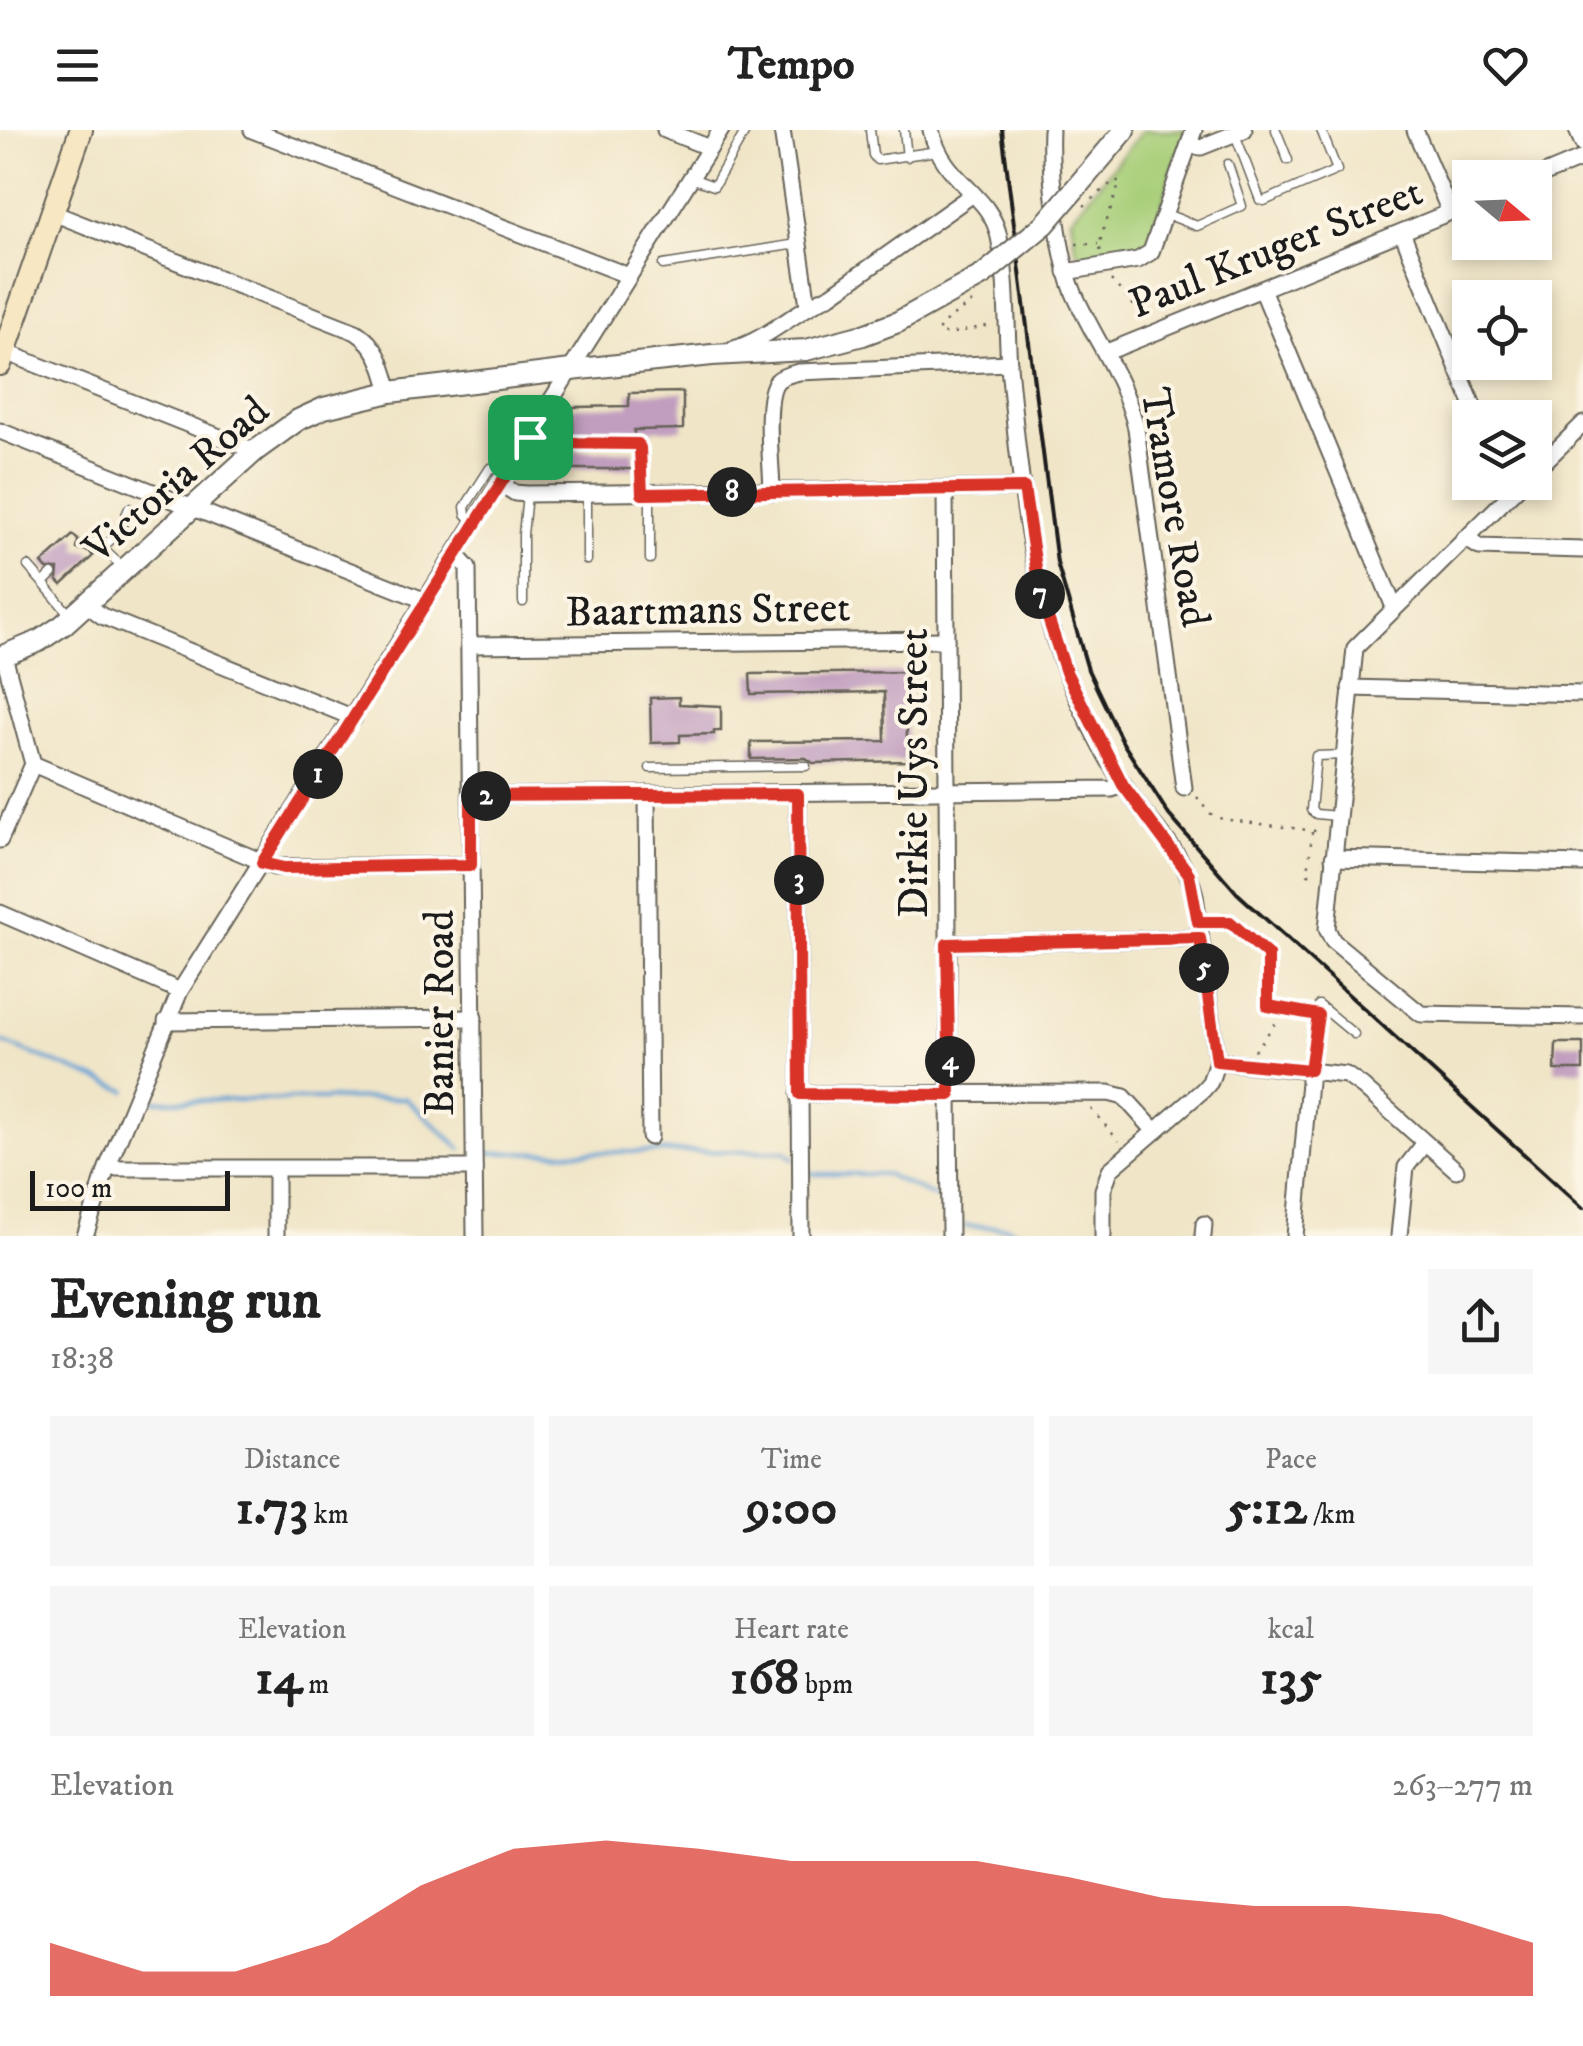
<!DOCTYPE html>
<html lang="en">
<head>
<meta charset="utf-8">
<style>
  body { margin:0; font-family:"IM FELL DW Pica",serif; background:#f6f6f6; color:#222; height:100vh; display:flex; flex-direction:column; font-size:38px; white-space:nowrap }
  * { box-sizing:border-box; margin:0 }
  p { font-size:32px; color:#767676 }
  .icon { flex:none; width:55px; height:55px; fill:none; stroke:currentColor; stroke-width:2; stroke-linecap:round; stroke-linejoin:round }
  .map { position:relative; height:1106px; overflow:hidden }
  .side { display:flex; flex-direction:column; background:#fff; flex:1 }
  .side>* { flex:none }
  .needle { width:65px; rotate:109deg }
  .fabs { position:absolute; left:1452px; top:30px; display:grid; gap:20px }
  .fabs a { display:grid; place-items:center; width:100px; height:100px; border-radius:0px; background:#fff; box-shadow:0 5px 15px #0003; font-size:50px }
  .scale { position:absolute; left:30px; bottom:25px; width:200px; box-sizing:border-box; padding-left:10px; border:5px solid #1c1c1c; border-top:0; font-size:28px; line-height:35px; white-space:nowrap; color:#1c1c1c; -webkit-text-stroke:8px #fcf5e5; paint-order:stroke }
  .pin { position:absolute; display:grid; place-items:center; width:85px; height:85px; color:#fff; margin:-42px; border-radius:20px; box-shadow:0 5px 15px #0006 }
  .km { position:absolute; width:50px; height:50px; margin:-25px; border-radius:50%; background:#222; color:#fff; font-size:28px; line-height:50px; text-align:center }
  .round { display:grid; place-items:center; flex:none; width:105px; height:105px; border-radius:0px; background:#f6f6f6 }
  .summary { display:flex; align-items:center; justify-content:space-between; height:170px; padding:0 50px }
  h1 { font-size:55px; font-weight:800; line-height:75px }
  .stats { display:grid; grid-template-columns:repeat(3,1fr); gap:15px; height:170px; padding:10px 50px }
  .stats div { display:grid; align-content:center; border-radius:0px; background:#f6f6f6; text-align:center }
  .stats b { font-size:50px; font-weight:800 }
  .stats small { font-size:28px; font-weight:400 }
  .stats p { font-size:28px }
  .chart { height:280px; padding:20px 50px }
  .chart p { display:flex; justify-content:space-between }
  .chart svg { width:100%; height:180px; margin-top:10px; fill:#d93025; opacity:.7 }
  header { display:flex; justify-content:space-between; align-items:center; height:130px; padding:0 50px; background:#fff; font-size:45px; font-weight:800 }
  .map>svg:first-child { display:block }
  .green { fill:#a9cf7a; stroke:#62764b; stroke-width:2.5 }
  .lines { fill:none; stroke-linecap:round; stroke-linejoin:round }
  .stream { stroke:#65a2d6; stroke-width:4 }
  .building { fill:#c19ebf }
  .service-casing { stroke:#666258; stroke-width:11 }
  .minor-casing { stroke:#666258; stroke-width:19 }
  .tertiary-casing { stroke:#666258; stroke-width:24 }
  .secondary-casing { stroke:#666258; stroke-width:26 }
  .path { stroke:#666258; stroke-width:2.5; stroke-dasharray:2.5 8; stroke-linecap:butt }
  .service { stroke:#fff; stroke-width:8 }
  .minor { stroke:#fff; stroke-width:15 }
  .tertiary { stroke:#fff; stroke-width:20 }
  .secondary { stroke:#f7e8c3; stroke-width:22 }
  .rail { stroke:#1c1c1c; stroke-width:4 }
  .tertiary-bridge-casing { stroke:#666258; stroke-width:24; stroke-linecap:butt }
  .tertiary-bridge { stroke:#fff; stroke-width:20 }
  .route-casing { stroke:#fff; stroke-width:20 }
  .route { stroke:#d93025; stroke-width:12 }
  .labels { text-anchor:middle; stroke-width:8; stroke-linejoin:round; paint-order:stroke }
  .street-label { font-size:42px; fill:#1c1c1c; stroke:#fcf5e5 }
</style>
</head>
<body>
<header><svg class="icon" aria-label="menu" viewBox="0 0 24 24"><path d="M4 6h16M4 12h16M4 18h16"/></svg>Tempo<svg class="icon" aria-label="heart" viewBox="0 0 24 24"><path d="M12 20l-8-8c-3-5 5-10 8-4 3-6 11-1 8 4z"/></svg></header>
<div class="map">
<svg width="1583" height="1106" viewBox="0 0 1583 1106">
  <rect width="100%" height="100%" fill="#fcf5e5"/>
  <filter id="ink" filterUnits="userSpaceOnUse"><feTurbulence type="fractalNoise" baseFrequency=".01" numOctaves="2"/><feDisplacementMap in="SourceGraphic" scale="20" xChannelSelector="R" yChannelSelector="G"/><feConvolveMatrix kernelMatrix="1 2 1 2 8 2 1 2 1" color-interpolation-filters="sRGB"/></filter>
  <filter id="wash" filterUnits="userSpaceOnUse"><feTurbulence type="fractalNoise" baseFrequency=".0048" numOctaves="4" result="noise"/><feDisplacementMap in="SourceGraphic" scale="40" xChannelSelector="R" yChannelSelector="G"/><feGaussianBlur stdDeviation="2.25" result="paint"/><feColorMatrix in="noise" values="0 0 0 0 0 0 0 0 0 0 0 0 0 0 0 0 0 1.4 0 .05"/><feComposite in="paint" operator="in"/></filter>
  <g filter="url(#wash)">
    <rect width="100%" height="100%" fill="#f0e5c7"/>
    <!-- green -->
    <polygon class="green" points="1143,0 1187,0 1148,116 1134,125 1082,127 1075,118 1071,88"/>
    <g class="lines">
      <!-- stream -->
      <g class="stream">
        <polyline points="0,911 127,961"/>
        <polyline points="153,971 405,968 461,1019"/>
        <polyline points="488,1023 785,1021 794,1029"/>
        <polyline points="805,1038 813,1044 885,1044 938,1068"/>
        <polyline points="965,1096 1007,1097 1026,1106"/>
      </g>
    </g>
    <g id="blocks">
      <!-- building -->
      <g class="building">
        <polygon points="683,262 683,299 634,300 634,306 573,306 573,277 629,276 629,263"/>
        <rect x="546" y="321" width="88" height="18"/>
        <polygon points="73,405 78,410 77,419 89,421 93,426 62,455 57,450 58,439 47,439 42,433"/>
        <polygon points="907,542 908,558 905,558 908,631 813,633 806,628 751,629 751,612 885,611 884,562 751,564 750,544"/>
        <polygon points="679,567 679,574 721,576 721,601 714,601 714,604 680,605 680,612 651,613 650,568"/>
        <polygon points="1556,913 1583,913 1583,940 1555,940"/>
      </g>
    </g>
  </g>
  <g filter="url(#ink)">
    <use href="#blocks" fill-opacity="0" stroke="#666258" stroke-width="2.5"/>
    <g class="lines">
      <defs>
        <g id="service">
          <polyline points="870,0 873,25 877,30 937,21"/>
          <polyline points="904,0 907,27"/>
          <polyline points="1276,0 1288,30"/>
          <polyline points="1235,4 1260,70 1264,71 1337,40 1321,0"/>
          <polyline points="691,48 714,56 746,0"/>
          <polyline points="1166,84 1197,96 1242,76 1228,34"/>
          <polyline points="663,135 797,114"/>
          <polyline points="530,307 544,313 638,314 641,319 642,363"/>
          <polyline points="587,363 587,430"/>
          <polyline points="650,363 650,429"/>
          <polyline points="474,392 466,384 465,377 490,338 505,339"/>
          <polyline points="83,415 95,412 123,437"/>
          <polyline points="102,418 119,402 129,378"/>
          <polyline points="28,436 43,453"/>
          <polyline points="52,444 43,453 69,484"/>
          <polyline points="523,472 523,405 527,364"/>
          <polyline points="650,638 806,636"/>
          <polyline points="1337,686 1316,684 1311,680 1316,626 1343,625"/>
          <polyline points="1198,792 1230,792 1268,825 1268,877 1317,885"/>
          <polyline points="1310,941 1319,875 1354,904"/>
        </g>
        <g id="minor">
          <polyline points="252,0 629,146"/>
          <polyline points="665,0 710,18"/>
          <polyline points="782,0 808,175"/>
          <path d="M931,0C943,53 990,62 999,107C1008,149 1006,193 1009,236C1019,338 1028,446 1066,542C1082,581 1102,622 1125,657C1147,692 1186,724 1195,765L1217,931L1210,952L1203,960L1110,1040L1103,1060V1106"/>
          <path d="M1051,0C1049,41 1058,125 1074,163C1095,212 1122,242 1136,298L1184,658"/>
          <polyline points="1415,0 1450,82"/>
          <polyline points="1577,0 1583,14"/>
          <polyline points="1189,15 1201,17 1244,0"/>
          <polyline points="1535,48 1583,28"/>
          <path d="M53,83L356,202C379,217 383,237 390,262"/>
          <polyline points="1402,102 1478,288"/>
          <polyline points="1066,142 1138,130 1151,122 1194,0"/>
          <polyline points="1262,159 1394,477"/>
          <path d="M734,219C771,207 796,180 831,165L973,64"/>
          <polyline points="5,222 255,321"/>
          <polyline points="1107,222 1470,74"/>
          <polyline points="0,301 426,471"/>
          <polyline points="1535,341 1583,294"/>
          <polyline points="1523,352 1355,518 1327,799 1333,811 1421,884 1583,887"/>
          <polyline points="501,354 515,363 527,364 1024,358"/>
          <polyline points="945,360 950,1106"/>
          <path d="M772,362C772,339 763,267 777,251C783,245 792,244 799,242L1009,233"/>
          <polyline points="1465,408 1479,417 1583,420"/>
          <polyline points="456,425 468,438 475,1106"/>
          <polyline points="86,474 102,486 354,588"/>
          <polyline points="469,515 946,510"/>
          <polyline points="1350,558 1583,564"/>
          <polyline points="33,634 274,737 471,735"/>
          <polyline points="798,663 801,1106"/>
          <polyline points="647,664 650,1007"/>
          <polyline points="471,666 1112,659 1123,655"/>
          <polyline points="0,710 33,634 4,526"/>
          <polyline points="1333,728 1583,734"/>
          <polyline points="0,783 180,861"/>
          <polyline points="947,814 1200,808"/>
          <polyline points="166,891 474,888"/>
          <polyline points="1217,931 1346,945 1363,957 1456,1040"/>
          <polyline points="799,964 1109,963 1124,967 1154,1000"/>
          <polyline points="107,1038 474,1038"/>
          <polyline points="276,1039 276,1106"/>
          <polyline points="85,1106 107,1038 180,861 721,0"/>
          <polyline points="1203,1106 1204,1094"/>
          <polyline points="1295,1106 1310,941"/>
          <polyline points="1399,1106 1406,1037 1424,1014"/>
        </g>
        <g id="tertiary">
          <polyline points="1086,46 1125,0"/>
          <polyline points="0,527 39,511 63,495 255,321 298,290 324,278 390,262 571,240 712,225 806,220 863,205 898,192 983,145"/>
        </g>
        <polyline id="secondary" points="0,234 81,0"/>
      </defs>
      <!-- service casing -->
      <use href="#service" class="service-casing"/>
      <!-- minor casing -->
      <use href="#minor" class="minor-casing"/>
      <!-- tertiary casing -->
      <use href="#tertiary" class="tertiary-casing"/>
      <!-- secondary casing -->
      <use href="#secondary" class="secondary-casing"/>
      <!-- path -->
      <g class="path">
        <polyline points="1084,76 1115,50 1120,52 1101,107 1100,124"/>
        <polyline points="1076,114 1098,114"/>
        <polyline points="1111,150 1146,189"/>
        <polyline points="972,172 940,196 938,203 949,204 991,195"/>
        <polyline points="1197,667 1209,683 1222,689 1323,702"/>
        <polyline points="1312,702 1308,744 1318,745"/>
        <polyline points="1255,921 1277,891"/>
        <polyline points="1091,979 1119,1011"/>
      </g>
      <!-- service -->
      <use href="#service" class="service"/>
      <!-- minor -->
      <use href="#minor" class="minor"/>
      <!-- tertiary -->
      <use href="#tertiary" class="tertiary"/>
      <!-- secondary -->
      <use href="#secondary" class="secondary"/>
      <!-- rail -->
      <polyline class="rail" points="1002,0 1057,433 1088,540 1123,613 1169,685 1237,763 1583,1078"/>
      <defs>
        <polyline id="tertiary-bridge" points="983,145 1045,94 1086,46"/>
      </defs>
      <!-- tertiary-bridge casing -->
      <use href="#tertiary-bridge" class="tertiary-bridge-casing"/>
      <!-- tertiary-bridge -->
      <use href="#tertiary-bridge" class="tertiary-bridge"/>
    </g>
  </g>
  <g class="lines" filter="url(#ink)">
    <defs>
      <polygon id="route" points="530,307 544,313 638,314 640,318 642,364 1024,358 1040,464 1066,542 1123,655 1189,744 1198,792 1230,792 1268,825 1268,876 1318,885 1310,940 1217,931 1200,808 947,814 950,965 800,964 798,664 471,666 471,735 284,738 262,733"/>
    </defs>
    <!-- route casing -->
    <use href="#route" class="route-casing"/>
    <!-- route -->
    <use href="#route" class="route"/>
  </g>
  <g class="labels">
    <!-- street labels -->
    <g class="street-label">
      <text transform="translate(1275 116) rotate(-22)" y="15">Paul Kruger Street</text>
      <text transform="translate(175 348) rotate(-41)" y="15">Victoria Road</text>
      <text transform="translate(1177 377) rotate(80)" y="15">Tramore Road</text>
      <text transform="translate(708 478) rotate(-1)" y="15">Baartmans Street</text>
      <text transform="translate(912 643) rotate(-90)" y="15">Dirkie Uys Street</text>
      <text transform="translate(438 883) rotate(-90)" y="15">Banier Road</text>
    </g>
  </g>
</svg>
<div class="fabs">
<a><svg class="needle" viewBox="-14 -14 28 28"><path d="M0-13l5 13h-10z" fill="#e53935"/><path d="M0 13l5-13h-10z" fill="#767676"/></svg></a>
<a><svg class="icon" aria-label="locate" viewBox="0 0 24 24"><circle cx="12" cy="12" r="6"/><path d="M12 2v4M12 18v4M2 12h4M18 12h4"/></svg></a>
<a><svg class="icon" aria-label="layers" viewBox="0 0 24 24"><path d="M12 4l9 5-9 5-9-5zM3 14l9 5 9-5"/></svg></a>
</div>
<div class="scale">100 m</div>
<div class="pin" style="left:530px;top:307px;background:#1e9e55"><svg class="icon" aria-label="arrive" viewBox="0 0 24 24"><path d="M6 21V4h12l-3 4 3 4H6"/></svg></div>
<b class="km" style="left:318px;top:644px">1</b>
<b class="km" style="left:486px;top:666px">2</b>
<b class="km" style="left:799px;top:750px">3</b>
<b class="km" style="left:950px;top:931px">4</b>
<b class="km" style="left:1204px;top:838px">5</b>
<b class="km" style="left:1040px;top:464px">7</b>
<b class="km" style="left:732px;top:362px">8</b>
</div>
<section class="side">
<div class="summary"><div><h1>Evening run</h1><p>18:38</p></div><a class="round"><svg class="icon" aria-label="share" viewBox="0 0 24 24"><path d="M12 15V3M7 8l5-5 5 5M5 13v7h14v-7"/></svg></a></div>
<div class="stats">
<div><p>Distance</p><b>1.73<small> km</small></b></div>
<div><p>Time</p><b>9:00</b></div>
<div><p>Pace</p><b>5:12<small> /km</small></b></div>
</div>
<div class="stats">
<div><p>Elevation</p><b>14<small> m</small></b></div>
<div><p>Heart rate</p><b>168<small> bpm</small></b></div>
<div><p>kcal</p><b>135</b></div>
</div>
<div class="chart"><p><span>Elevation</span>263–277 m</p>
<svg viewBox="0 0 160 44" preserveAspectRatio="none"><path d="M0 44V31L10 38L20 38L30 31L40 17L50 8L60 6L70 8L80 11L90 11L100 11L110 15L120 20L130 22L140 22L150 24L160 31V44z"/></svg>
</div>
</section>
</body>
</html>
